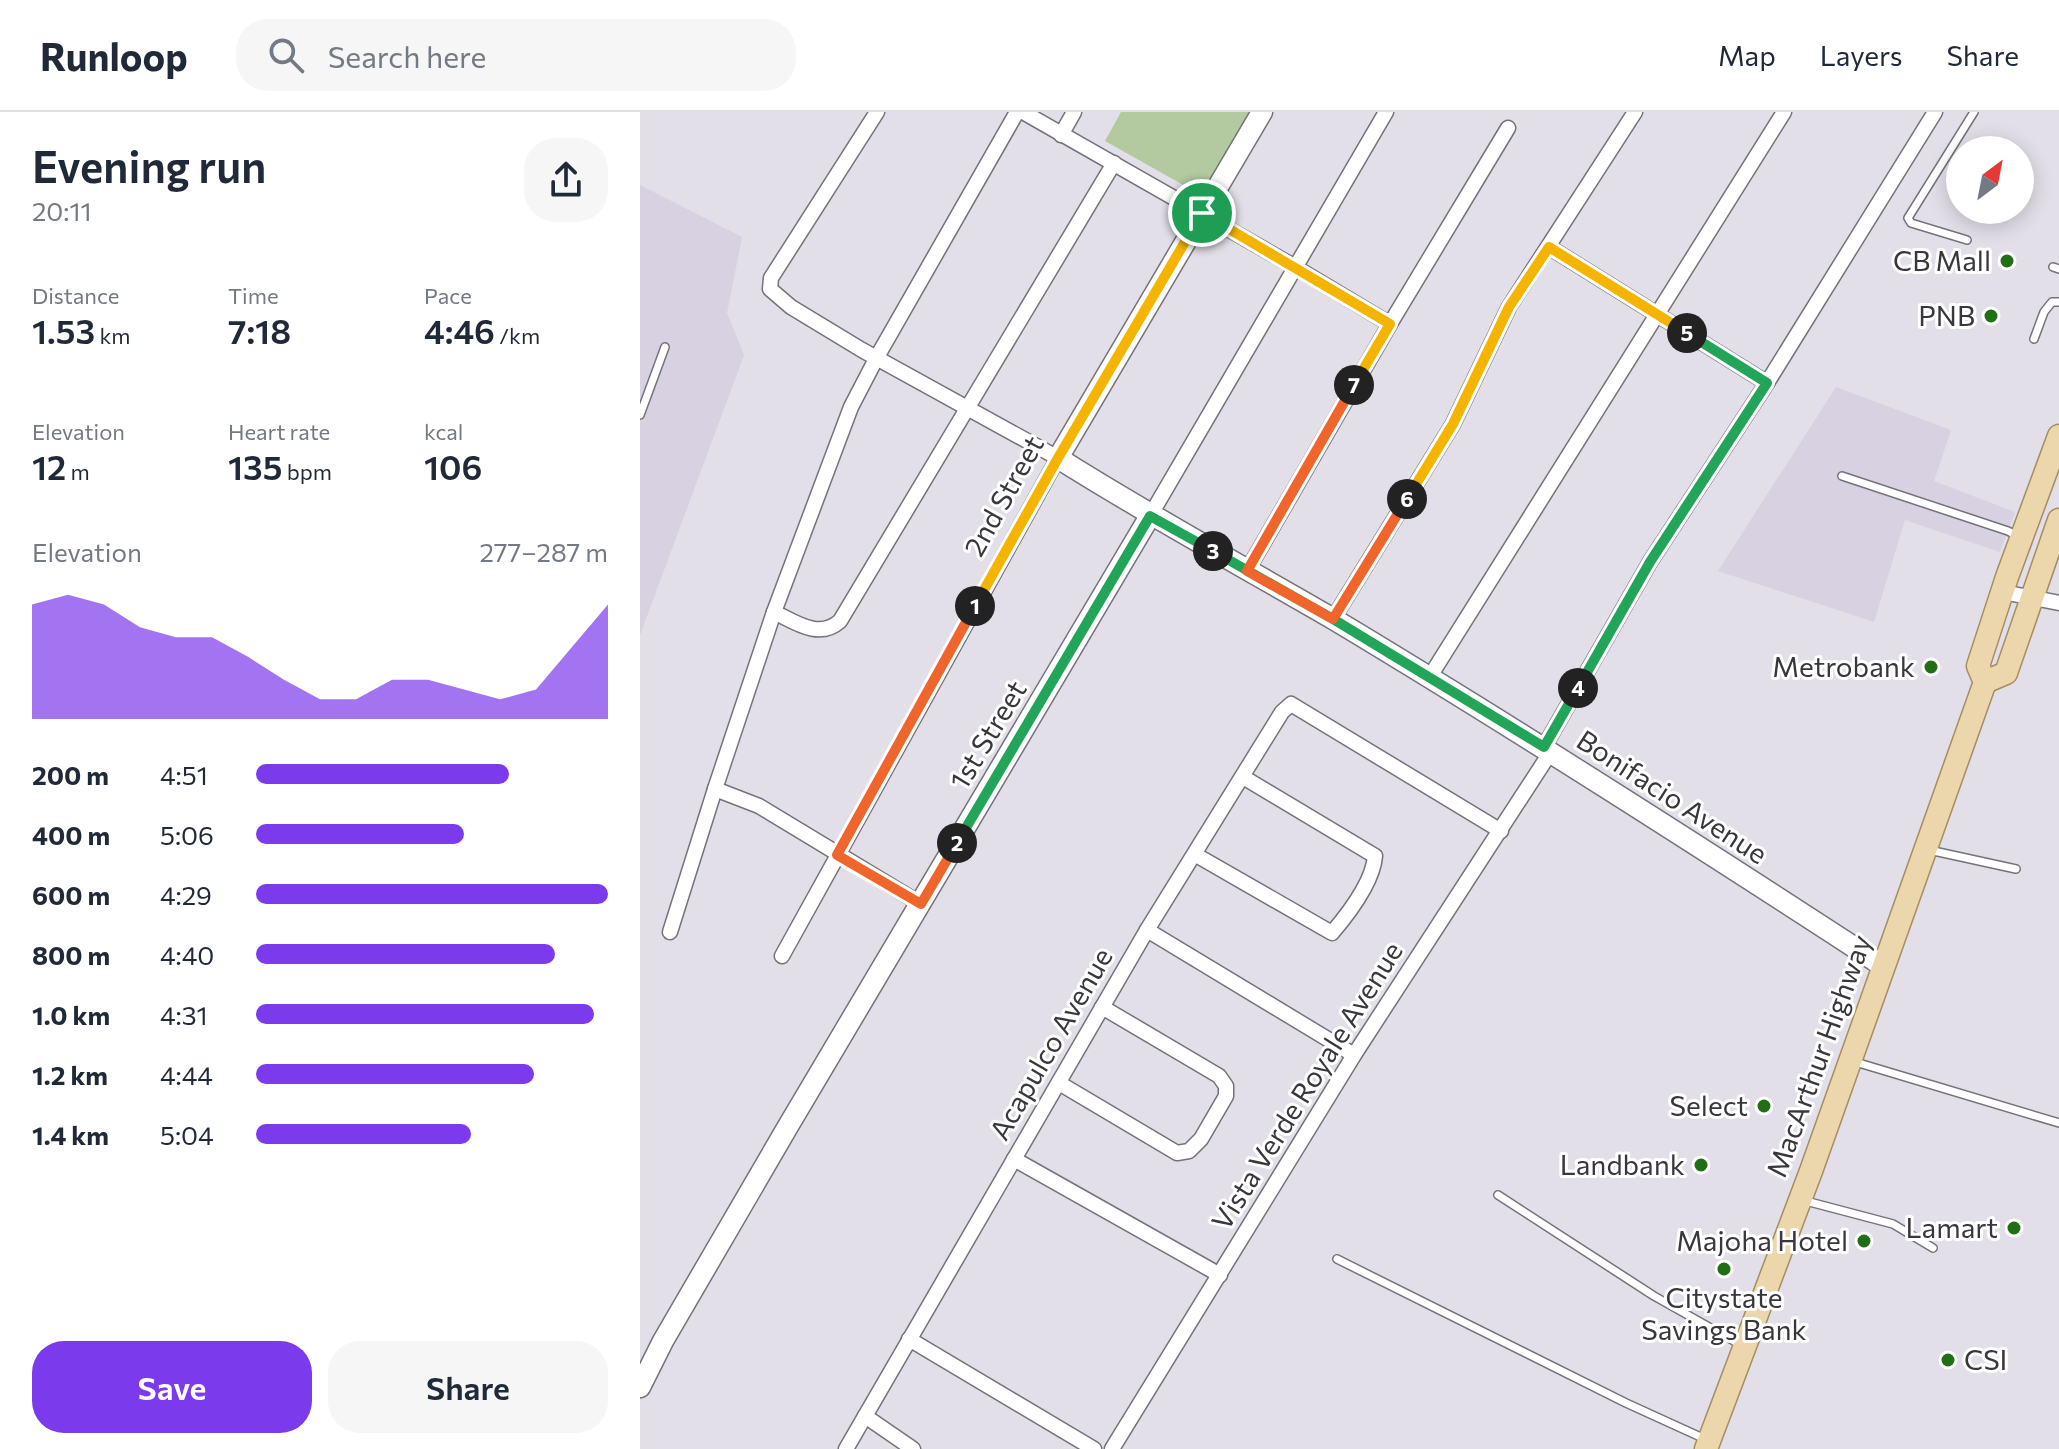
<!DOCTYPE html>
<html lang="en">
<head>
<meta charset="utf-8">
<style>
  body { margin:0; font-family:Commissioner,sans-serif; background:#f6f6f7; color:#1f2937; height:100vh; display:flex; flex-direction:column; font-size:30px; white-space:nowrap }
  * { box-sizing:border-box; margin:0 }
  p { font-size:26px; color:#747a83 }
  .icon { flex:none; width:44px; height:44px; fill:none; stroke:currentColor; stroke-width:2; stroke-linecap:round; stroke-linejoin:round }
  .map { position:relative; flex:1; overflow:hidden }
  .side { display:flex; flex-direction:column; background:#fff; width:640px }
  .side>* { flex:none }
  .needle { width:52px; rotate:32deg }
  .fabs { position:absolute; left:1306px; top:24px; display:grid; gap:16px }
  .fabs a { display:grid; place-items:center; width:88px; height:88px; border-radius:50%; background:#fff; box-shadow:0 4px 20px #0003; font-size:40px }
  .pin { position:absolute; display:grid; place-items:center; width:68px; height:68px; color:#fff; margin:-34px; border:4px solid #fff; border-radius:50%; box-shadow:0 2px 8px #0007 }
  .km { position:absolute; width:40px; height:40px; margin:-20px; border-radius:50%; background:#222; color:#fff; font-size:22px; line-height:40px; text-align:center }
  .round { display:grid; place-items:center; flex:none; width:84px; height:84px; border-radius:32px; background:#f6f6f7 }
  .summary { display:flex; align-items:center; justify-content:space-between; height:136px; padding:0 32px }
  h1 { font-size:44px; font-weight:600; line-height:60px }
  .stats { display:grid; grid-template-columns:repeat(3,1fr); gap:12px; height:136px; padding:8px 32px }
  .stats div { display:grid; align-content:center }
  .stats b { font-size:34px; font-weight:600 }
  .stats small { font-size:22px; font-weight:400 }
  .stats p { font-size:22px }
  .chart { height:224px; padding:16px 32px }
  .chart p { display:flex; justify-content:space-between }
  .chart svg { width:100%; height:144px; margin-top:8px; fill:#7c3aed; opacity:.7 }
  .cta { display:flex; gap:16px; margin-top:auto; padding:16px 32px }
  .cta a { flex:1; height:92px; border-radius:32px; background:#7c3aed; color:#fff; font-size:32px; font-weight:600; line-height:92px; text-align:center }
  .cta a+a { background:#f6f6f7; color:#1f2937 }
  ul { padding:0 32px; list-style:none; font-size:26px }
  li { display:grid; grid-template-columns:128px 96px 1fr; align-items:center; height:60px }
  li i { height:20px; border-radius:10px; background:#7c3aed }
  header { display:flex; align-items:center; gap:48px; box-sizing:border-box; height:112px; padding:0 40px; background:#fff; border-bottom:2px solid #e0e1e3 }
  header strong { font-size:38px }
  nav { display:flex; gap:44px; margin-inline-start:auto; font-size:28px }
  .search { width:560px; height:72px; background:#f6f6f7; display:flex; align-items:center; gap:20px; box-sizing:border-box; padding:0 28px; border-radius:32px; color:#747a83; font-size:30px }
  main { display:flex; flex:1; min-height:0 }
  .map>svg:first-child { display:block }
  .built { fill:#d7d1e1 }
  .green { fill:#b3c99f }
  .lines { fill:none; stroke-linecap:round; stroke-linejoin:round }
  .lane-casing { stroke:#75727b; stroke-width:10 }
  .street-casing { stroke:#75727b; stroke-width:17 }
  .secondary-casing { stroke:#75727b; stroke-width:23 }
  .primary-casing { stroke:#a58d61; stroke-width:25 }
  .lane { stroke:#fff; stroke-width:7 }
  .street { stroke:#fff; stroke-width:14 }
  .secondary { stroke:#fff; stroke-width:20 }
  .primary { stroke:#ecd6ac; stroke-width:22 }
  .split-1-casing { stroke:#fff; stroke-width:16 }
  .split-2-casing { stroke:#fff; stroke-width:16 }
  .split-3-casing { stroke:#fff; stroke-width:16 }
  .split-4-casing { stroke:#fff; stroke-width:16 }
  .split-5-casing { stroke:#fff; stroke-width:16 }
  .split-6-casing { stroke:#fff; stroke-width:16 }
  .split-7-casing { stroke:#fff; stroke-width:16 }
  .split-8-casing { stroke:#fff; stroke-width:16 }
  .split-1 { stroke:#f5b400; stroke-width:10 }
  .split-2 { stroke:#f0652b; stroke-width:10 }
  .split-3 { stroke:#22a559; stroke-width:10 }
  .split-4 { stroke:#22a559; stroke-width:10 }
  .split-5 { stroke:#22a559; stroke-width:10 }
  .split-6 { stroke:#f5b400; stroke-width:10 }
  .split-7 { stroke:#f0652b; stroke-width:10 }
  .split-8 { stroke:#f5b400; stroke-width:10 }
  .poi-dot { fill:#206f14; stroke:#fff; stroke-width:3 }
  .labels { text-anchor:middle; stroke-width:6; stroke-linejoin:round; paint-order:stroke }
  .poi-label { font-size:28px; fill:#39373b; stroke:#fff; text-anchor:end }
  .street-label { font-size:28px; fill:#39373b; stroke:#fff }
</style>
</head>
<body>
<header>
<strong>Runloop</strong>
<div class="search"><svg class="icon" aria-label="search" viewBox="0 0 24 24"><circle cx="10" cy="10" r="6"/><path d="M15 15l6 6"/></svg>Search here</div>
<nav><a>Map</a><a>Layers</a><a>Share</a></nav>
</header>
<main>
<section class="side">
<div class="summary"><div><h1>Evening run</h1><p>20:11</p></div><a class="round"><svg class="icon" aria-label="share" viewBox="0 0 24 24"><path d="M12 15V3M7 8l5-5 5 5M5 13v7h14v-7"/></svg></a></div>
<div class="stats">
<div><p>Distance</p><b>1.53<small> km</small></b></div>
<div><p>Time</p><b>7:18</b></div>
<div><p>Pace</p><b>4:46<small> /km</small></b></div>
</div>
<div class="stats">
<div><p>Elevation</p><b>12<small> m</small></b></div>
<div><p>Heart rate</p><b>135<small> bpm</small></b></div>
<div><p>kcal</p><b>106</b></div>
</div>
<div class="chart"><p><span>Elevation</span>277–287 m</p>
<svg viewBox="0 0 160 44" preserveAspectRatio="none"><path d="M0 44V9L10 6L20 9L30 16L40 19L50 19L60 25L70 32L80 38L90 38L100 32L110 32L120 35L130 38L140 35L150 22L160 9V44z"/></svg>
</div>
<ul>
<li><b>200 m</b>4:51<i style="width:72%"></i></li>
<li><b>400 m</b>5:06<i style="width:59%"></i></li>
<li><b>600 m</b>4:29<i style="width:100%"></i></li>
<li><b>800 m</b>4:40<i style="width:85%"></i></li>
<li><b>1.0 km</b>4:31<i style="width:96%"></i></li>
<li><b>1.2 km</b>4:44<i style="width:79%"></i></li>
<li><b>1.4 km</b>5:04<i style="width:61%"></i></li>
</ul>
<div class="cta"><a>Save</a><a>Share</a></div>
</section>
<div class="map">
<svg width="1419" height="1337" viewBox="0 0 1419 1337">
  <rect width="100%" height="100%" fill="#e2dfe8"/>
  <!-- built -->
  <g class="built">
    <polygon points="0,73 102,125 87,201 104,243 0,523"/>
    <polygon points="1196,275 1311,318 1294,369 1375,400 1360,440 1265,408 1234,510 1078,459"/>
  </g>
  <!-- green -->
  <polygon class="green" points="481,0 613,0 563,84 465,29"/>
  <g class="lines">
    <defs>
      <g id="lane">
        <polyline points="1327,128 1271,111 1268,106 1334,0"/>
        <polyline points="1413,155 1419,157"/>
        <polyline points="1394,227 1404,200 1412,190 1419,190"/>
        <polyline points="0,303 25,235"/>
        <polyline points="1202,364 1368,419 1379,425"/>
        <polyline points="1289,738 1376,757"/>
        <polyline points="1212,949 1419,1011"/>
        <polyline points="858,1083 1014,1184 1101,1233"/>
        <polyline points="1162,1088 1253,1112 1293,1136"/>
        <polyline points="697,1147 986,1291 1065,1327"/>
      </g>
      <g id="street">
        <polyline points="383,0 655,155 750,212"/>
        <polyline points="421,23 434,0"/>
        <polyline points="909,135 1127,271"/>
        <polyline points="510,404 746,0"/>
        <polyline points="607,459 750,212 868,16"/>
        <polyline points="1363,480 1419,491"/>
        <path d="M134,500C155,510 179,528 200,509L474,51"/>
        <polyline points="693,507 813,312 869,195 995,0"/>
        <polyline points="789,566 1144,0"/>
        <polyline points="904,635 1010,450 1127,271 1295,0"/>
        <path d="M556,743L692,821C709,801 733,770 735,744L603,665"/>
        <polyline points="281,792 119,694 75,677 134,500 211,295 237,245 377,0"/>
        <polyline points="507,818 714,943"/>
        <polyline points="30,820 75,677"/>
        <polyline points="142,844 418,346 222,238 151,195 130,177 131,166 237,0"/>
        <polyline points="419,971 537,1041 549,1039 561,1027 586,984 586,974 579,964 462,895"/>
        <polyline points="374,1047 580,1163"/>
        <polyline points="269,1227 454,1337"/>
        <polyline points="225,1304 273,1337"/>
        <polyline points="206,1337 507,818 642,600 651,592 861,719"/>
        <polyline points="472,1337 714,943 910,641"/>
      </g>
      <g id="secondary">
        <path d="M622,0L418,346C508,403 602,454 695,508C880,619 1062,736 1243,854"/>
        <polyline points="0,1275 23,1229 147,1016 510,404"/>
      </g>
      <g id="primary">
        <polyline points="1345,570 1366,561 1419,408"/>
        <polyline points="1066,1337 1171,1059 1345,570 1338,554 1367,465 1419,324"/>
      </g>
    </defs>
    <!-- lane casing -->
    <use href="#lane" class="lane-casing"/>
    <!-- street casing -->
    <use href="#street" class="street-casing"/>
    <!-- secondary casing -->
    <use href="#secondary" class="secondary-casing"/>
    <!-- primary casing -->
    <use href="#primary" class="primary-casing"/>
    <!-- lane -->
    <use href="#lane" class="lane"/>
    <!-- street -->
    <use href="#street" class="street"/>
    <!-- secondary -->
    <use href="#secondary" class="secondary"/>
    <!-- primary -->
    <use href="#primary" class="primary"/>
  </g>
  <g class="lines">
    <defs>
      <polyline id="split-1" points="335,494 418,346 562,101"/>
      <polyline id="split-2" points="317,731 281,792 197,743 335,494"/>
      <polyline id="split-3" points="317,731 510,404 573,439"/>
      <polyline id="split-4" points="573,439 693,507 904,635 938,576"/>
      <polyline id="split-5" points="938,576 1010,450 1127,271 1047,221"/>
      <polyline id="split-6" points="767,387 813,312 869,195 909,135 1047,221"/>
      <polyline id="split-7" points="714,273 607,459 693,507 767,387"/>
      <polyline id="split-8" points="562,101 750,212 714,273"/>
    </defs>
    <!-- split-1 casing -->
    <use href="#split-1" class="split-1-casing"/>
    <!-- split-2 casing -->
    <use href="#split-2" class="split-2-casing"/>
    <!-- split-3 casing -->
    <use href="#split-3" class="split-3-casing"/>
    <!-- split-4 casing -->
    <use href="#split-4" class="split-4-casing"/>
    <!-- split-5 casing -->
    <use href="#split-5" class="split-5-casing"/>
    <!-- split-6 casing -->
    <use href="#split-6" class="split-6-casing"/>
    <!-- split-7 casing -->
    <use href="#split-7" class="split-7-casing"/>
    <!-- split-8 casing -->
    <use href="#split-8" class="split-8-casing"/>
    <!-- split-1 -->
    <use href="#split-1" class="split-1"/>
    <!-- split-2 -->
    <use href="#split-2" class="split-2"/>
    <!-- split-3 -->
    <use href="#split-3" class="split-3"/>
    <!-- split-4 -->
    <use href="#split-4" class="split-4"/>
    <!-- split-5 -->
    <use href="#split-5" class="split-5"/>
    <!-- split-6 -->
    <use href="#split-6" class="split-6"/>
    <!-- split-7 -->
    <use href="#split-7" class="split-7"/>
    <!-- split-8 -->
    <use href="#split-8" class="split-8"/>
  </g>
  <!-- markers -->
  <g class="poi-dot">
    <circle cx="1367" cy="149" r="8"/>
    <circle cx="1351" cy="204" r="8"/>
    <circle cx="1291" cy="555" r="8"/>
    <circle cx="1124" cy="994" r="8"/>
    <circle cx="1061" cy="1053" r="8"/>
    <circle cx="1374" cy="1116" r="8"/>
    <circle cx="1224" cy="1129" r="8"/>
    <circle cx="1084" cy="1157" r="8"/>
    <circle cx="1308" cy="1248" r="8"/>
  </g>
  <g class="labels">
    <!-- poi labels -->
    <g class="poi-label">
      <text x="1351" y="159">CB Mall</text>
      <text x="1335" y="214">PNB</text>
      <text x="1275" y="565">Metrobank</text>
      <text x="1108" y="1004">Select</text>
      <text x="1045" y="1063">Landbank</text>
      <text x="1358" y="1126">Lamart</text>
      <text x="1208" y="1139">Majoha Hotel</text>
      <text x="1084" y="1196" text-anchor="middle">Citystate<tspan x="1084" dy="32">Savings Bank</tspan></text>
      <text x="1324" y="1258" text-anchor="start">CSI</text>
    </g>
    <!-- street labels -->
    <g class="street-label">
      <text transform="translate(364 384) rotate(-61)" y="10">2nd Street</text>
      <text transform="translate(348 623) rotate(-59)" y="10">1st Street</text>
      <text transform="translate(1032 685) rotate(33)" y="10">Bonifacio Avenue</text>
      <text transform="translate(411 932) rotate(-60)" y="10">Acapulco Avenue</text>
      <text transform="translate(1179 944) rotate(-70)" y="10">MacArthur Highway</text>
      <text transform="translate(667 974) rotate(-58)" y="10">Vista Verde Royale Avenue</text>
    </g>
  </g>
</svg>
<div class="fabs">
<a><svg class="needle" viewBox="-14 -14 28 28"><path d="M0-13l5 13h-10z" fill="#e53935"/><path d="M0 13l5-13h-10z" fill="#747a83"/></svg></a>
</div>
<div class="pin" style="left:562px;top:101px;background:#1e9e55"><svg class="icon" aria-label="arrive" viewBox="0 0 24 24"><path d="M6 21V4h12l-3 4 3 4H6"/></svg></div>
<b class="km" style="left:335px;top:494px">1</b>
<b class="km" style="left:317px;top:731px">2</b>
<b class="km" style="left:573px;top:439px">3</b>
<b class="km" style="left:938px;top:576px">4</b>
<b class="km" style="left:1047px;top:221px">5</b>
<b class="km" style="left:767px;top:387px">6</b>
<b class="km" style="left:714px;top:273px">7</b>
</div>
</main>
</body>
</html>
